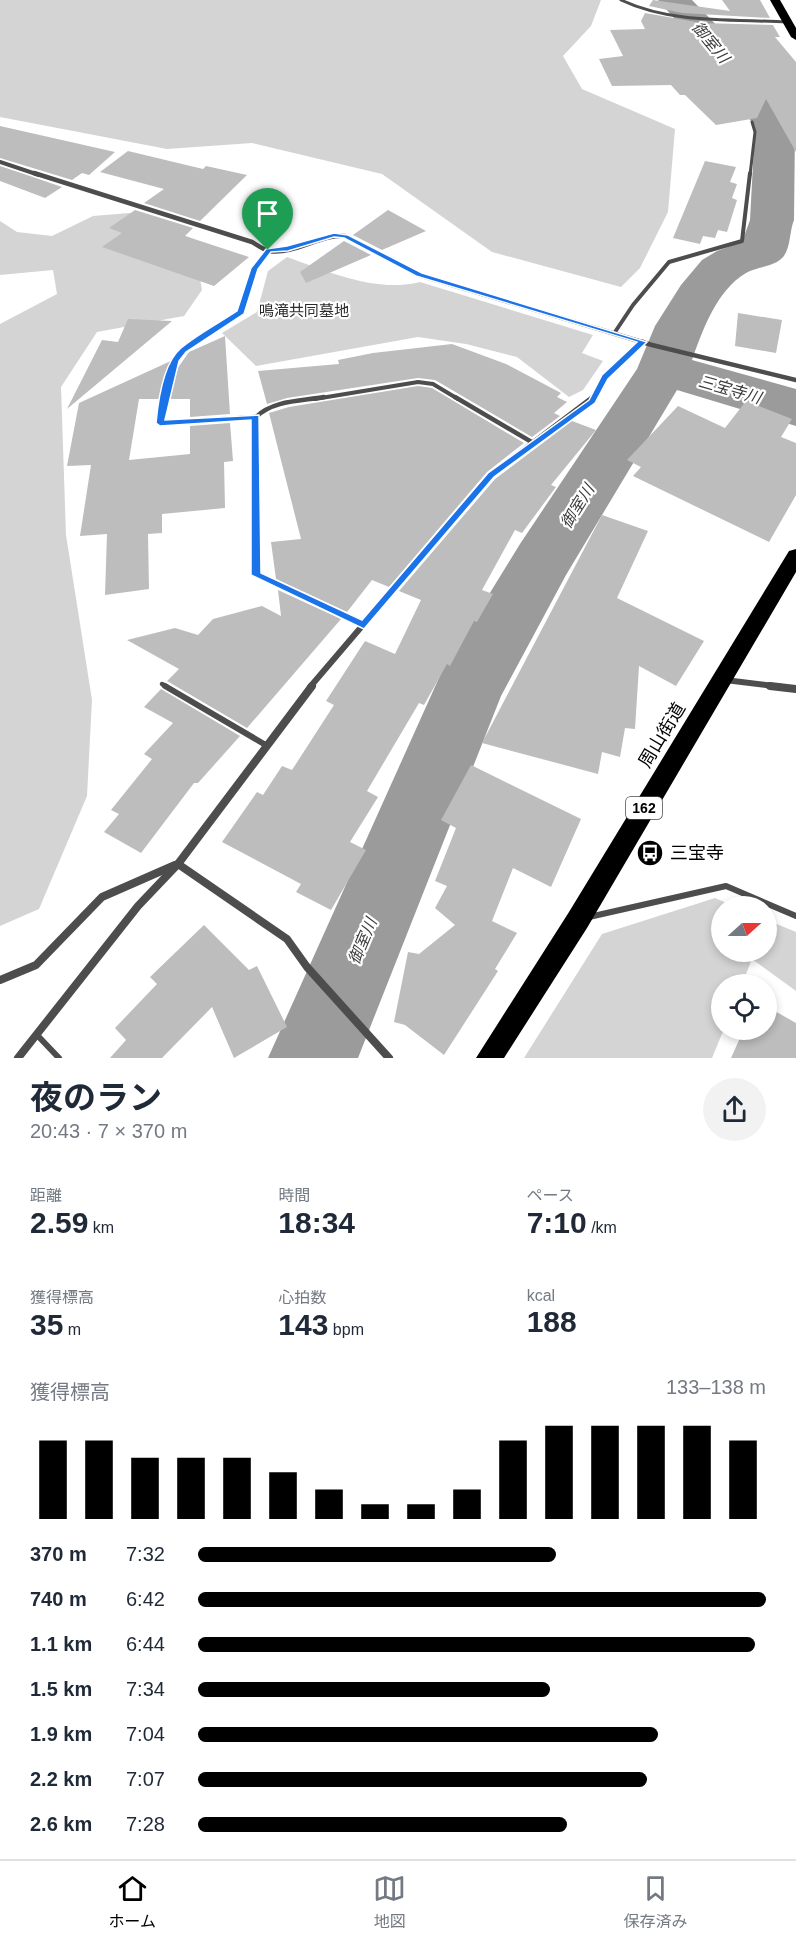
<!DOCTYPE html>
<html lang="ja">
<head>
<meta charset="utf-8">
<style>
  body { margin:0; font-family:Helvetica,"Noto Sans JP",sans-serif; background:#f2f2f3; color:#1f2937; height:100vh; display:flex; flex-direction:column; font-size:22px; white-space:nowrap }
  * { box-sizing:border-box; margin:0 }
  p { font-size:20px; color:#747a83 }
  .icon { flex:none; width:33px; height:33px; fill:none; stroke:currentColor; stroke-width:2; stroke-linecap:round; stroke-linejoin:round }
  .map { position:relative; height:1058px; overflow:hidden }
  .sheet { display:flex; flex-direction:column; background:#fff; flex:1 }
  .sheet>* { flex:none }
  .needle { width:39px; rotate:69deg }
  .fabs { position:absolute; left:711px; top:896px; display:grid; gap:12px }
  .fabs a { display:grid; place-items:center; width:66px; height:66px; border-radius:50%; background:#fff; box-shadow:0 3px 9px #0003; font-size:30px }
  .pin { position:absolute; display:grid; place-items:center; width:51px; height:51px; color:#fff; margin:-62px -26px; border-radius:50% 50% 50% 0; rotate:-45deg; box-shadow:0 0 6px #0007 }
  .pin .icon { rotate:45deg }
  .round { display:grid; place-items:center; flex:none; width:63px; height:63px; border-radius:32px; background:#f2f2f3 }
  .head { display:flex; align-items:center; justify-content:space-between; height:102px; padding:0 30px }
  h1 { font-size:33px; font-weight:700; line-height:45px }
  .stats { display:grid; grid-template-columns:repeat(3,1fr); gap:9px; height:102px; padding:6px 30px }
  .stats div { display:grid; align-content:center }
  .stats b { font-size:30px; font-weight:700 }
  .stats small { font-size:16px; font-weight:400 }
  .stats p { font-size:16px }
  .chart { height:168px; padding:12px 30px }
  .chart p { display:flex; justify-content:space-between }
  .chart svg { width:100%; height:108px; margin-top:6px; stroke:#000; stroke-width:6 }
  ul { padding:0 30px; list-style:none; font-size:20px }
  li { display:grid; grid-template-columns:96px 72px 1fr; align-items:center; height:45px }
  li i { height:15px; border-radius:8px; background:#000 }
  .tabs { display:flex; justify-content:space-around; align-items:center; height:84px; border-top:2px solid #e0e1e3; background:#fff; font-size:16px; color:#747a83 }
  .tabs a { display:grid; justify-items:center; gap:3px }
  .tabs .current { color:#000 }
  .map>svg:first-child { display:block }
  .green { fill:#d4d4d4 }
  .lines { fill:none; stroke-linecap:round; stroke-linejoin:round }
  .river { fill:#9b9b9b; fill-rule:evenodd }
  .building { fill:#bdbdbd }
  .lane-far3 { stroke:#4d4d4d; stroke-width:3 }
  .lane-far2 { stroke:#4d4d4d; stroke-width:4 }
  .lane-far1 { stroke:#4d4d4d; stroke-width:4.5 }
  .lane { stroke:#4d4d4d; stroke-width:6 }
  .street-far3 { stroke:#4d4d4d; stroke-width:4 }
  .street-far2 { stroke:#4d4d4d; stroke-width:4.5 }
  .street-far1 { stroke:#4d4d4d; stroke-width:6 }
  .street { stroke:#4d4d4d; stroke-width:8 }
  .highway { fill:#000; fill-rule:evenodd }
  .route { fill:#1a73e8; stroke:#fff; stroke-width:1.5; fill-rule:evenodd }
  .labels { text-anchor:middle; stroke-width:4.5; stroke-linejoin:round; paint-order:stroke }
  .shield { fill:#fff; stroke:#4c4c4c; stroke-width:1.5 }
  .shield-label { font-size:14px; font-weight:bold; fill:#000 }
  .park-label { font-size:15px; fill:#2b2b2b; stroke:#fff }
  .water-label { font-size:16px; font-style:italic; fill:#3c3c3c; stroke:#fff }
  .near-street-label { font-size:18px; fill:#000; stroke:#fff }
  .near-poi-label { font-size:18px; fill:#000; stroke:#fff; text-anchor:start }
</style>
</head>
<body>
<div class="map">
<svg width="796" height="1058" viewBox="0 0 796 1058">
  <rect width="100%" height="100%" fill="#fff"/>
  <!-- green -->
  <g class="green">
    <polygon points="0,0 601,0 591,26 563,56 582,89 675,129 668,212 640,268 621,287 492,252 382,174 252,143 167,149 0,117"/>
    <polygon points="129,213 193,239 202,290 184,316 97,332 61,387 66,535 92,700 87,796 39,909 0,926 0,324 57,294 53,270 0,275 0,221 17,232 52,236 93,216"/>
    <path d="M287,257C329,272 376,293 420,282L593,335L582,353L603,361L583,390L569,397L517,357L466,344L418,337L256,366L222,333L257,312L268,271Z"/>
    <polygon points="715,898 734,906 722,906 722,951 766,951 767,920 796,932 796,991 752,959 742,984 722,984 722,1029 724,1029 712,1058 524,1058 602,934"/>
  </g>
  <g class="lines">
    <!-- river -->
    <path class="river" d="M658,0H692L728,37L795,127L794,220C789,232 791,251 781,259C772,267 756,267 746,273C717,290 703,329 692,360L796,389V426L677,390L566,575L501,696L358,1058H268L443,669L520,544L637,369L655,326L681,285L702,260L717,251L742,242L750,220L755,127L703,51Z"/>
  </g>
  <!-- building -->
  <g class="building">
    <polygon points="653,0 730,11 722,0 760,0 770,18 682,13 649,6"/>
    <polygon points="645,13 702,23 773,25 780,37 775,37 796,62 796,152 766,99 757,118 716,125 685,95 680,95 671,85 612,86 599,59 623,56 610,30 645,29 641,21"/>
    <polygon points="0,126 115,152 89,175 82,173 72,180 0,158"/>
    <polygon points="128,151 203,169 206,166 247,175 200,221 144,203 164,189 100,172"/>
    <polygon points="705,161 736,167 730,182 737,184 732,198 737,200 727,232 718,230 715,238 703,236 700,244 673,238"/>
    <polygon points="0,166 33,177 62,187 45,198 0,181"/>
    <polygon points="135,210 193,228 185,236 249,257 214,286 102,247 122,233 109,228"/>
    <polygon points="388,210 426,231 382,250 353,235"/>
    <polygon points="344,241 371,255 306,283 300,272"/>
    <polygon points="738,313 782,320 776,353 735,346"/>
    <polygon points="128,319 172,321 67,409 102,340 118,342"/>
    <polygon points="225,336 230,414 190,417 190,399 168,399 177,369 189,352"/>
    <polygon points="452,344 506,364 561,393 557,397 567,402 554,413 560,416 532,437 435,380 418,378 287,398 267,404 258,371 339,364 338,360 373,353"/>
    <polygon points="173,360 164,380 159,399 139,399 129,460 190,454 190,426 230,423 233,461 224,462 225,508 162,514 162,533 148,534 149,589 105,595 107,534 80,536 91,465 67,466 79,403"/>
    <polygon points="418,386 432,388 524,443 487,472 389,587 372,580 347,612 276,579 271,542 301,539 269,413 289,407"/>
    <polygon points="746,401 792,419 781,437 796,443 796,495 769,542 633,476 641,467 627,460 678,406 725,428"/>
    <polygon points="572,421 596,430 551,485 556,487 522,533 515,530 482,590 493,594 477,622 474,621 450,666 447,664 424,705 419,703 367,791 378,797 350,842 366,850 331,910 296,892 301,884 222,842 257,792 263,795 282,766 292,770 334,705 326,701 365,641 395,654 421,600 399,591 495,479"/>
    <polygon points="602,515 648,531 617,598 704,641 676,686 639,666 635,729 625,728 620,757 602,752 598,774 482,743"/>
    <polygon points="278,590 341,619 247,728 167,681 179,669 127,640 175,628 198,635 213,619 262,606 281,616"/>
    <polygon points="161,689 240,736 198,783 194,783 141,853 104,832 119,814 111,810 152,759 144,754 173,723 144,707"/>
    <polygon points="471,765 581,819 551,887 513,868 492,921 517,933 495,969 498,971 444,1055 405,1025 394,1022 408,952 419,954 455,925 435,908 447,886 435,881 456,828 441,820"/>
    <polygon points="204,925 249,970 257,966 287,1027 234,1058 212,1007 162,1058 110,1058 126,1040 115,1028 157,984 150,977"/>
    <polygon points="766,1006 796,1023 796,1058 731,1058 744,1029 766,1029"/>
  </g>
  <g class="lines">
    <!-- lane-far3 -->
    <g class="lane-far3">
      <path d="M621,0C671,24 733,19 787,22"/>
      <polyline points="750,175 755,132 752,122"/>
    </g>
    <!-- lane-far2 -->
    <g class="lane-far2">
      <polyline points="615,332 633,305 669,262 742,241 750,173"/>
      <path d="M163,399C173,347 200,337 241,312L254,269L269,251"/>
      <polyline points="315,399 418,382 433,384 458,399"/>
    </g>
    <!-- lane-far1 -->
    <g class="lane-far1">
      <polyline points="164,397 160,423 256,417"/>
      <path d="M324,397C302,401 273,400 256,417V575L364,625"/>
      <polyline points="455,397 535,444"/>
      <polyline points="162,684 167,687"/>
    </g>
    <!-- lane -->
    <g class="lane">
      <polyline points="165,686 264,744"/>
      <polyline points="589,917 726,886 796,916"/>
      <polyline points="38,1036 59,1058"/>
    </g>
    <!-- street-far3 -->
    <polyline class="street-far3" points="0,162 39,175"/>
    <!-- street-far2 -->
    <g class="street-far2">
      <path d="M34,173L252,242C257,245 264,250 269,251C295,255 320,234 345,236L419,275L652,345L796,380"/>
      <polyline points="593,399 605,377 643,342"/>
    </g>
    <!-- street-far1 -->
    <g class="street-far1">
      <polyline points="725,680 782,687"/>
      <polyline points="310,687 491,475 594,397"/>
    </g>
    <!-- street -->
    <g class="street">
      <polyline points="770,686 796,689"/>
      <polyline points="178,864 287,939 307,967 389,1058"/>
      <polyline points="0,980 36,965 102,897 175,865"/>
      <polyline points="18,1058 138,906 178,864 312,686"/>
    </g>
    <!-- highway -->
    <g class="highway">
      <polygon points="770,0 780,0 796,28 796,40 791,37"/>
      <polygon points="796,549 796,572 587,928 504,1058 476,1058 569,912 789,551"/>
    </g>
  </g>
  <!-- route -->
  <path class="route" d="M334,233L348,235L422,273L647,342L608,379L595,403L494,477L364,629L251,575V420L160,426L156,423C158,401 163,363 181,348C198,334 219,323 237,311L251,268L266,249L287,246ZM334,237L344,238L416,276L637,342L602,375L589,400L488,473L362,620L261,573L259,415L165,420L179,361L186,352L244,314L258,269L271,252L288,251Z"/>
  <!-- icons -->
  <defs>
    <symbol id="bus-disc" viewBox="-11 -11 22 22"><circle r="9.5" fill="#000" stroke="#fff"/><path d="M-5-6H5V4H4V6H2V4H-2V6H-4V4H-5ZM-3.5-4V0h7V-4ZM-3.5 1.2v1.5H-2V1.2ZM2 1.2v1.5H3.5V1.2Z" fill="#fff"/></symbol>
  </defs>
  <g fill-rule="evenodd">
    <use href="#bus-disc" x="635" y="838" width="30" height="30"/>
  </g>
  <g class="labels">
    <!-- shield labels -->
    <rect class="shield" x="626" y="797" width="36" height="22" rx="4.5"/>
    <g class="shield-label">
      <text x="644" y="813">162</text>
    </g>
    <!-- park labels -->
    <g class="park-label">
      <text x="304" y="316">鳴滝共同墓地</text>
    </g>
    <!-- water labels -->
    <g class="water-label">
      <text transform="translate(711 42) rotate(50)" y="6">御室川</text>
      <text transform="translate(730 389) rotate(16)" y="6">三宝寺川</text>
      <text transform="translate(577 506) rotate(-58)" y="6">御室川</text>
      <text transform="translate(362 941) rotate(-67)" y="6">御室川</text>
    </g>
    <!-- near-street labels -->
    <g class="near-street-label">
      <text transform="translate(662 735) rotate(-59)" y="6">周山街道</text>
    </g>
    <!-- near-poi labels -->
    <g class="near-poi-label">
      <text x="670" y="859">三宝寺</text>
    </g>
  </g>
</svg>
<div class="fabs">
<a><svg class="needle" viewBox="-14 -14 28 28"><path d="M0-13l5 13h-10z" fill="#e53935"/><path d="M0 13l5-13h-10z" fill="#747a83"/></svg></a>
<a><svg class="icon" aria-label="locate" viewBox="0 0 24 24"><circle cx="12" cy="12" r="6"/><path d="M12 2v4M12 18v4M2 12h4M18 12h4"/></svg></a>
</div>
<div class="pin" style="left:268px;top:250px;background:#1e9e55"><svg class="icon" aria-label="arrive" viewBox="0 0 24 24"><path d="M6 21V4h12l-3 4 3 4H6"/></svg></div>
</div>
<section class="sheet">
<div class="head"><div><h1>夜のラン</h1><p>20:43 · 7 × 370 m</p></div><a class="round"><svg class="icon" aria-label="share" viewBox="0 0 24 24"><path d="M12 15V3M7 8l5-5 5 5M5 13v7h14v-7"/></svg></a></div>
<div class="stats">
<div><p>距離</p><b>2.59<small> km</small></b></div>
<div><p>時間</p><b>18:34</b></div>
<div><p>ペース</p><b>7:10<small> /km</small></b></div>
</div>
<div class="stats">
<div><p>獲得標高</p><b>35<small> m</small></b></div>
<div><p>心拍数</p><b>143<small> bpm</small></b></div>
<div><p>kcal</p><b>188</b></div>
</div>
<div class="chart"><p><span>獲得標高</span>133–138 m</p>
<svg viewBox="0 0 160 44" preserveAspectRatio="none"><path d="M5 44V12M15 44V12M25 44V19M35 44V19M45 44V19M55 44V25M65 44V32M75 44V38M85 44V38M95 44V32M105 44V12M115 44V6M125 44V6M135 44V6M145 44V6M155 44V12"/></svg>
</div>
<ul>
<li><b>370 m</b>7:32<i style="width:63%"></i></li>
<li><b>740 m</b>6:42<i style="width:100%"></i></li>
<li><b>1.1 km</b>6:44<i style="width:98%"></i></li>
<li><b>1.5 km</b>7:34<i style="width:62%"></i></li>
<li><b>1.9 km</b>7:04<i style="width:81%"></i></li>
<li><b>2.2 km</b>7:07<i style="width:79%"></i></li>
<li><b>2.6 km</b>7:28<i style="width:65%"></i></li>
</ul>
</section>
<nav class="tabs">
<a class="current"><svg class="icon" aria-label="home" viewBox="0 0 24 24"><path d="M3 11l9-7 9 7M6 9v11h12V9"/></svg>ホーム</a>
<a><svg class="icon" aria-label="map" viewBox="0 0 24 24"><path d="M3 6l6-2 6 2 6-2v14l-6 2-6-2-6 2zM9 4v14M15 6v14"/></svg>地図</a>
<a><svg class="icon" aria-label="saved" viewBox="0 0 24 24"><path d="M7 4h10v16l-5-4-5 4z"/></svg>保存済み</a>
</nav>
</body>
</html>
